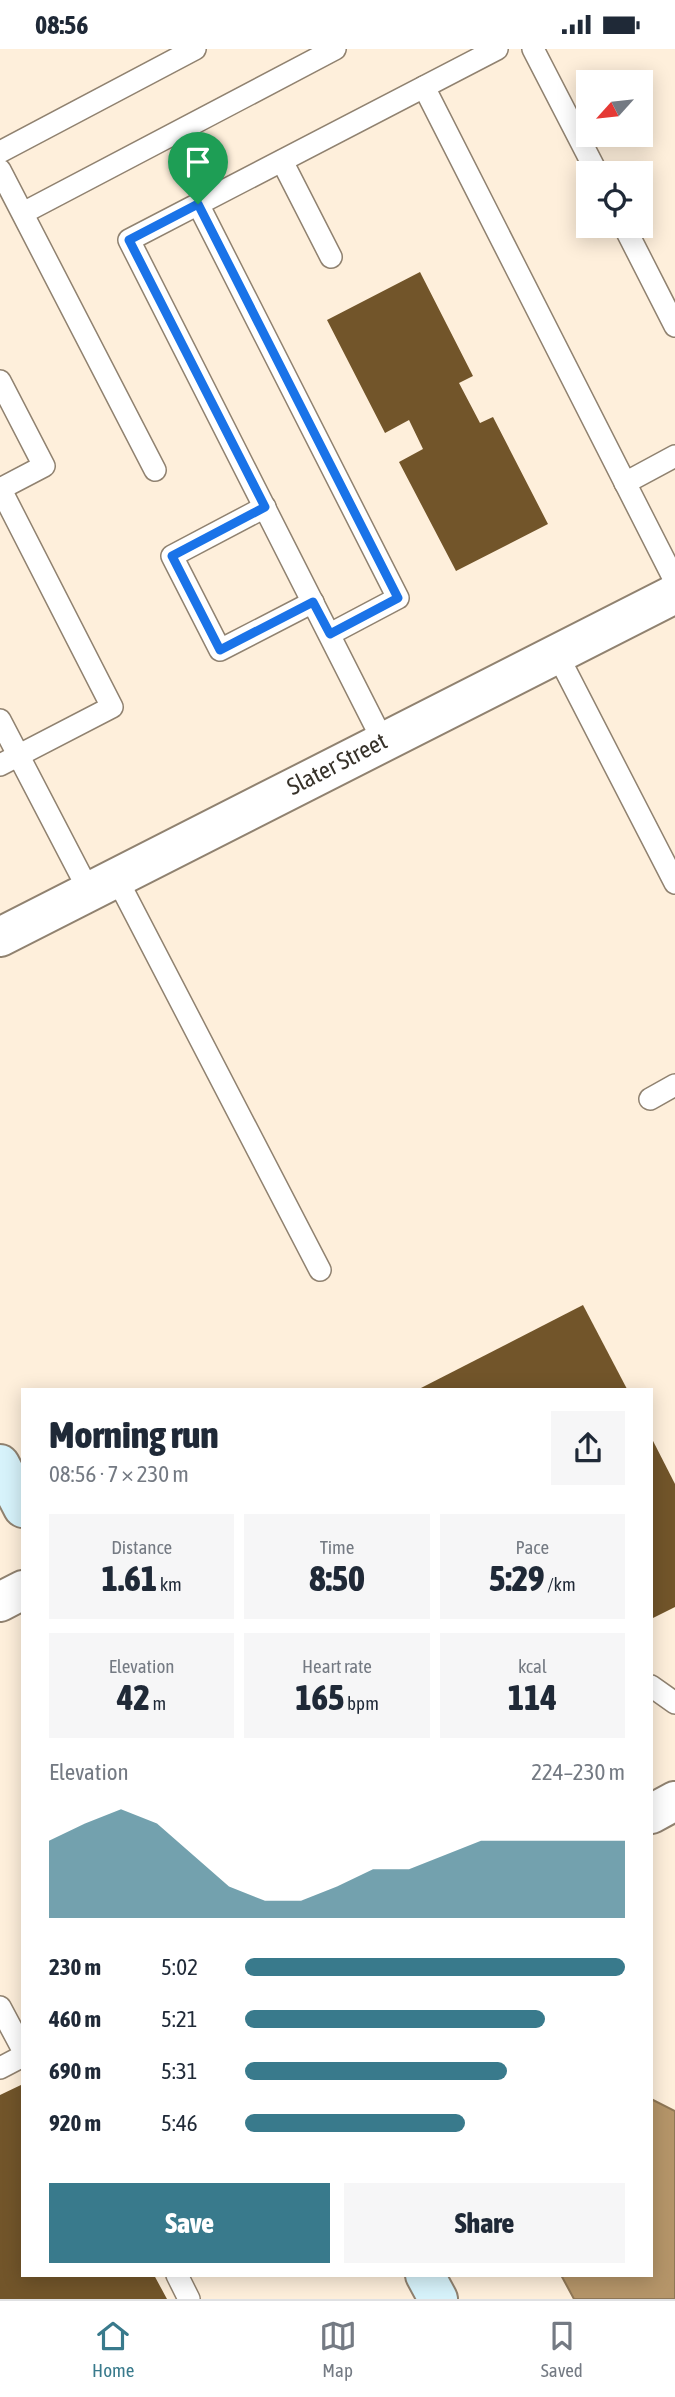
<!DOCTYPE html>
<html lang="en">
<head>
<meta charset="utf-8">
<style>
  body { margin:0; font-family:"Asap Condensed",sans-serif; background:#f6f6f7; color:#1f2937; height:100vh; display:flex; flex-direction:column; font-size:26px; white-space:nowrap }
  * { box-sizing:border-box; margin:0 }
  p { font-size:23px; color:#747a83 }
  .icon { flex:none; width:38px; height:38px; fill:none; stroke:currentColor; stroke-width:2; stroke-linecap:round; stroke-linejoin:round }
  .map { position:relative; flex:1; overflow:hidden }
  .details { position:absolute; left:21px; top:1339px; width:632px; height:889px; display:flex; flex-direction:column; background:#fff; border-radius:0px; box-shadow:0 4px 18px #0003 }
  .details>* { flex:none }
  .needle { width:46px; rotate:243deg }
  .controls { position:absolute; left:576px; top:21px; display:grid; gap:14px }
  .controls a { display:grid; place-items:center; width:77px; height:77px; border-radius:0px; background:#fff; box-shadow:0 4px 18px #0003; font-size:35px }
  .pin { position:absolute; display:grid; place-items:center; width:60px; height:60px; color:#fff; margin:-72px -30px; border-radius:50% 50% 50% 0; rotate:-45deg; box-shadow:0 0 7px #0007 }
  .pin .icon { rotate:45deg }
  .round { display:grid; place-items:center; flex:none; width:74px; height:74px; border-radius:0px; background:#f6f6f7 }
  .overview { display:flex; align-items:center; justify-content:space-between; height:119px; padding:0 28px }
  h1 { font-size:38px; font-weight:800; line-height:52px }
  .metrics { display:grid; grid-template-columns:repeat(3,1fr); gap:10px; height:119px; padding:7px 28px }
  .metrics div { display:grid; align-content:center; border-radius:0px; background:#f6f6f7; text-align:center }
  .metrics b { font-size:35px; font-weight:800 }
  .metrics small { font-size:19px; font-weight:400 }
  .metrics p { font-size:19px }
  .chart { height:196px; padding:14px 28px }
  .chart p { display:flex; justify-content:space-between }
  .chart svg { width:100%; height:126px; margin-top:7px; fill:#397a8c; opacity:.7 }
  .cta { display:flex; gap:14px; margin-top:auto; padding:14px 28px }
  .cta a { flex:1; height:80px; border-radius:0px; background:#397a8c; color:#fff; font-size:28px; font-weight:800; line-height:80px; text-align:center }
  .cta a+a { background:#f6f6f7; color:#1f2937 }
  ul { padding:0 28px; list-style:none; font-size:23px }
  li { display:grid; grid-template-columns:112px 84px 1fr; align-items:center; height:52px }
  li i { height:18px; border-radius:9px; background:#397a8c }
  .status { display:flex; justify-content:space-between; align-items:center; height:49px; padding:0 35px; background:#fff; direction:ltr }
  .status svg { height:19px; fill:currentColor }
  .menu { display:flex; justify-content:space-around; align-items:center; height:98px; border-top:2px solid #e0e1e3; background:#fff; font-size:19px; color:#747a83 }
  .menu a { display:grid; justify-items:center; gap:4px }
  .menu .on { color:#397a8c }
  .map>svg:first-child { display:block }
  .water { fill:#b59569; stroke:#8f7756; stroke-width:2 }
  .building { fill:#72552a }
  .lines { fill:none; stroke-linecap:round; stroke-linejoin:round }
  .lane-casing { stroke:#908270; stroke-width:24 }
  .street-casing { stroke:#908270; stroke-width:42 }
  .secondary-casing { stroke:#908270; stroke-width:42 }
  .lane { stroke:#fff; stroke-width:21 }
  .street { stroke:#fff; stroke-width:38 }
  .secondary { stroke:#d7f3fb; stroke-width:38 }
  .route-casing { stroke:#fff; stroke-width:14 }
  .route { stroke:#1a73e8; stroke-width:9 }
  .labels { text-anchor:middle; stroke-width:7; stroke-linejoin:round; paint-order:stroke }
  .street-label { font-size:24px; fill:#37322a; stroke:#fff }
</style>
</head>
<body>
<div class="status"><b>08:56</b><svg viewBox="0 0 49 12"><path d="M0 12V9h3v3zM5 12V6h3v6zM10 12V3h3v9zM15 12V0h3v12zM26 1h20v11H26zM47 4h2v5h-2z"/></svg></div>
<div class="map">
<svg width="675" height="2250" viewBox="0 0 675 2250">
  <rect width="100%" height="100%" fill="#feefdb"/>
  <!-- water -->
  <polygon class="water" points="651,2050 675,2062 675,2250 574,2250 561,2226 651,2226"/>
  <!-- building -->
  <g class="building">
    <polygon points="420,223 473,327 459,334 480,374 493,368 548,475 456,522 399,413 423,400 409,371 385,384 327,271"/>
    <polygon points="583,1256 627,1340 419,1340"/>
    <polygon points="651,1388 675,1435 675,1558 651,1570"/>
    <polygon points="23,2035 23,2226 154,2226 167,2250 0,2250 0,2046"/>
  </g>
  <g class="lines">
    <defs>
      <g id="lane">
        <polyline points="533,0 597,124"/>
        <polyline points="424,38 675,532"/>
        <polyline points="0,103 195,0"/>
        <polyline points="282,112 331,208"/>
        <polyline points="0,121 155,421"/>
        <polyline points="198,155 398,549 330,585"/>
        <polyline points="23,164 335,0"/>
        <polyline points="624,177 675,277"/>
        <polyline points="0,332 44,417 0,440"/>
        <polyline points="625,434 675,407"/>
        <polyline points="265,458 172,507 220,601 313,553"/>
        <polyline points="556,603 675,834"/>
        <polyline points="0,671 89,842"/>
        <polyline points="383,692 129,191 497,0"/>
        <polyline points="0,716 112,658 0,439"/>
        <polyline points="116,828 320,1221"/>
        <polyline points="650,1050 675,1036"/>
        <polyline points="651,1637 675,1654"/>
        <polyline points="0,1958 23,2001"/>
        <polyline points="0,2019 23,2007"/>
        <polyline points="177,2226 189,2250"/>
      </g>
      <g id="street">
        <polyline points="0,888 675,545"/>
        <polyline points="0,1553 23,1541"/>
        <polyline points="651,1765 675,1752"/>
      </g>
      <g id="secondary">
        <polyline points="0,1415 23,1459"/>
        <polyline points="425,2226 438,2250"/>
      </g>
    </defs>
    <!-- lane casing -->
    <use href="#lane" class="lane-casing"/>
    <!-- street casing -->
    <use href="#street" class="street-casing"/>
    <!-- secondary casing -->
    <use href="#secondary" class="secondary-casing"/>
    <!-- lane -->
    <use href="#lane" class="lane"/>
    <!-- street -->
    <use href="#street" class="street"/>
    <!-- secondary -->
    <use href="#secondary" class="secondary"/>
  </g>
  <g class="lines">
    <defs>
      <polygon id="route" points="198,155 398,549 330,585 313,553 220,601 172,507 265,458 129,191"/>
    </defs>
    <!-- route casing -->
    <use href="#route" class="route-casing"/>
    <!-- route -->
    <use href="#route" class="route"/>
  </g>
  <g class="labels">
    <!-- street labels -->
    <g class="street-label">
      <text transform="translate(337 715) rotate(-27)" y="8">Slater Street</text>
    </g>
  </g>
</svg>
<div class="controls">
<a><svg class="needle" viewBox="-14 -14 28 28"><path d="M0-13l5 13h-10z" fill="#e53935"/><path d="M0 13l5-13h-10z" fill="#747a83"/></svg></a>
<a><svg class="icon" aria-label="locate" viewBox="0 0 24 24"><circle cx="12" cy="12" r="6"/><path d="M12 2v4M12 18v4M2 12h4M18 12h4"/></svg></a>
</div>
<div class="pin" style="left:198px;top:155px;background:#1e9e55"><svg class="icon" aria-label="arrive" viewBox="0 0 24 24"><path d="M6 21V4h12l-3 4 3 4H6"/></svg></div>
<section class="details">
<div class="overview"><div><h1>Morning run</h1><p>08:56 · 7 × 230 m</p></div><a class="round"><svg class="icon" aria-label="share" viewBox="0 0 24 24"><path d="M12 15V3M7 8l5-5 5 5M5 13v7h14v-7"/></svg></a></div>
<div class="metrics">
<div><p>Distance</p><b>1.61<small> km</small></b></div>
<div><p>Time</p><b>8:50</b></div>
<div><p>Pace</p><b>5:29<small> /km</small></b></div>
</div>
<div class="metrics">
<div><p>Elevation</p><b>42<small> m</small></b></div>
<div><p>Heart rate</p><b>165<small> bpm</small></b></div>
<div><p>kcal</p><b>114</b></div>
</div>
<div class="chart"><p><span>Elevation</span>224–230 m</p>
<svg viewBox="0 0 160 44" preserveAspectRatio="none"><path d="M0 44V17L10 11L20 6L30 11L40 22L50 33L60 38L70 38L80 33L90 27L100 27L110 22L120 17L130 17L140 17L150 17L160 17V44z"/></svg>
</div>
<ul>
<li><b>230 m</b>5:02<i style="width:100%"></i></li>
<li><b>460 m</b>5:21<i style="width:79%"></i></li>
<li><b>690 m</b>5:31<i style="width:69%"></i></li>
<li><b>920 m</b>5:46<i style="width:58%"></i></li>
</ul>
<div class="cta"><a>Save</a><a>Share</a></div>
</section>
</div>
<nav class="menu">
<a class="on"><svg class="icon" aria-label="home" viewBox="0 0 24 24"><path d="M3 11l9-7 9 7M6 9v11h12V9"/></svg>Home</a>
<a><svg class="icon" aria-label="map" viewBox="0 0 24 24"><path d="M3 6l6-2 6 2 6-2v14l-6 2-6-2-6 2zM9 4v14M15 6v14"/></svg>Map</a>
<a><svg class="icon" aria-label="saved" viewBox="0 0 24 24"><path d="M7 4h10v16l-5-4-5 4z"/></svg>Saved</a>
</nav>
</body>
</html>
